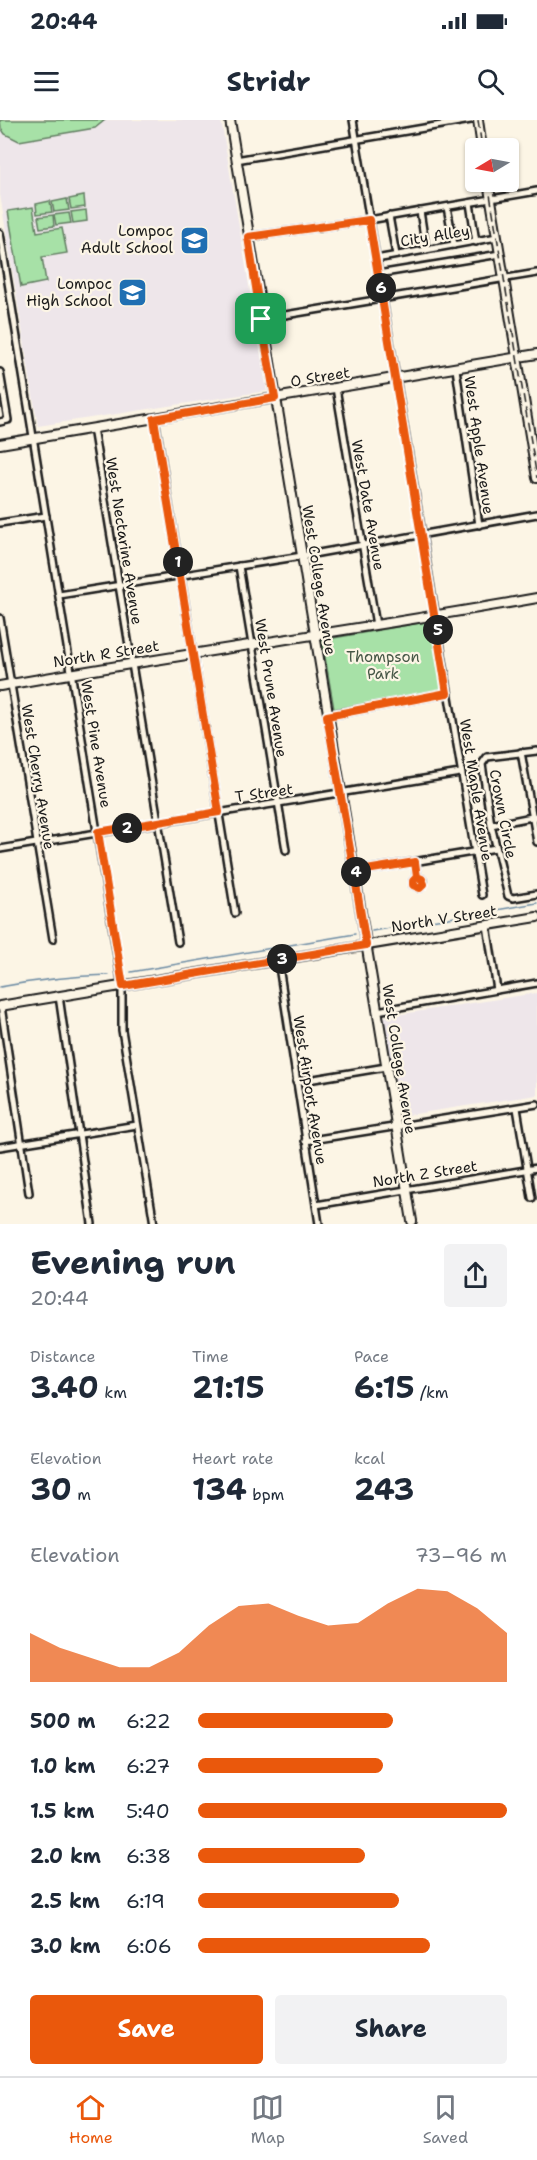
<!DOCTYPE html>
<html lang="en">
<head>
<meta charset="utf-8">
<style>
  body { margin:0; font-family:"Shantell Sans",sans-serif; background:#f2f2f3; color:#1f2937; height:100vh; display:flex; flex-direction:column; font-size:22px; white-space:nowrap }
  * { box-sizing:border-box; margin:0 }
  p { font-size:20px; color:#747a83 }
  .icon { flex:none; width:33px; height:33px; fill:none; stroke:currentColor; stroke-width:2; stroke-linecap:round; stroke-linejoin:round }
  .map { position:relative; height:1104px; overflow:hidden }
  .panel { display:flex; flex-direction:column; background:#fff; flex:1 }
  .panel>* { flex:none }
  .needle { width:39px; rotate:260deg }
  .buttons { position:absolute; left:465px; top:18px; display:grid; gap:12px }
  .buttons a { display:grid; place-items:center; width:54px; height:54px; border-radius:6px; background:#fff; box-shadow:0 2px 4px #0004; font-size:30px }
  .pin { position:absolute; display:grid; place-items:center; width:51px; height:51px; color:#fff; margin:-26px; border-radius:12px; box-shadow:0 3px 9px #0006 }
  .km { position:absolute; width:30px; height:30px; margin:-15px; border-radius:50%; background:#222; color:#fff; font-size:16px; line-height:30px; text-align:center }
  .round { display:grid; place-items:center; flex:none; width:63px; height:63px; border-radius:6px; background:#f2f2f3 }
  .summary { display:flex; align-items:center; justify-content:space-between; height:102px; padding:0 30px }
  h1 { font-size:33px; font-weight:700; line-height:45px }
  .stats { display:grid; grid-template-columns:repeat(3,1fr); gap:9px; height:102px; padding:6px 30px }
  .stats div { display:grid; align-content:center }
  .stats b { font-size:30px; font-weight:700 }
  .stats small { font-size:16px; font-weight:400 }
  .stats p { font-size:16px }
  .chart { height:168px; padding:12px 30px }
  .chart p { display:flex; justify-content:space-between }
  .chart svg { width:100%; height:108px; margin-top:6px; fill:#ea580c; opacity:.7 }
  .action { display:flex; gap:12px; margin-top:auto; padding:12px 30px }
  .action a { flex:1; height:69px; border-radius:6px; background:#ea580c; color:#fff; font-size:24px; font-weight:700; line-height:69px; text-align:center }
  .action a+a { background:#f2f2f3; color:#1f2937 }
  ul { padding:0 30px; list-style:none; font-size:20px }
  li { display:grid; grid-template-columns:96px 72px 1fr; align-items:center; height:45px }
  li i { height:15px; border-radius:8px; background:#ea580c }
  .status { display:flex; justify-content:space-between; align-items:center; height:42px; padding:0 30px; background:#fff; direction:ltr }
  .status svg { height:16px; fill:currentColor }
  header { display:flex; justify-content:space-between; align-items:center; height:78px; padding:0 30px; background:#fff; font-size:27px; font-weight:700 }
  .tabs { display:flex; justify-content:space-around; align-items:center; height:84px; border-top:2px solid #e0e1e3; background:#fff; font-size:16px; color:#747a83 }
  .tabs a { display:grid; justify-items:center; gap:3px }
  .tabs .selected { color:#ea580c }
  .map>svg:first-child { display:block }
  .built { fill:#eee6ea }
  .green { fill:#a7e1a7; stroke:#627e62; stroke-width:1.5 }
  .lines { fill:none; stroke-linecap:round; stroke-linejoin:round }
  .stream { stroke:#6c8ba4; stroke-width:1.5 }
  .street-casing { stroke:#1c1c1c; stroke-width:10 }
  .secondary-casing { stroke:#1c1c1c; stroke-width:12 }
  .street { stroke:#fcf5e5; stroke-width:5 }
  .secondary { stroke:#fcf5e5; stroke-width:8 }
  .rail { stroke:#1c1c1c; stroke-width:1.5; stroke-dasharray:9 4.5; stroke-linecap:butt }
  .route-casing { stroke:#fff; stroke-width:12 }
  .route { stroke:#ea580c; stroke-width:8 }
  .labels { text-anchor:middle; stroke-width:4.5; stroke-linejoin:round; paint-order:stroke }
  .poi-label { font-size:15px; fill:#1c1c1c; stroke:#fcf5e5; text-anchor:end }
  .street-label { font-size:15px; fill:#1c1c1c; stroke:#fcf5e5 }
  .park-label { font-size:15px; fill:#465746; stroke:#fcf5e5 }
</style>
</head>
<body>
<div class="status"><b>20:44</b><svg viewBox="0 0 49 12"><path d="M0 12V9h3v3zM5 12V6h3v6zM10 12V3h3v9zM15 12V0h3v12zM26 1h20v11H26zM47 4h2v5h-2z"/></svg></div>
<header><svg class="icon" aria-label="menu" viewBox="0 0 24 24"><path d="M4 6h16M4 12h16M4 18h16"/></svg>Stridr<svg class="icon" aria-label="search" viewBox="0 0 24 24"><circle cx="10" cy="10" r="6"/><path d="M15 15l6 6"/></svg></header>
<div class="map">
<svg width="537" height="1104" viewBox="0 0 537 1104">
  <rect width="100%" height="100%" fill="#fcf5e5"/>
  <filter id="ink" filterUnits="userSpaceOnUse"><feTurbulence type="fractalNoise" baseFrequency=".0167" numOctaves="2"/><feDisplacementMap in="SourceGraphic" scale="12" xChannelSelector="R" yChannelSelector="G"/><feConvolveMatrix kernelMatrix="1 2 1 2 8 2 1 2 1" color-interpolation-filters="sRGB"/></filter>
  <g filter="url(#ink)">
    <!-- built -->
    <g class="built">
      <polygon points="0,0 221,0 267,271 38,306 0,75"/>
      <polygon points="537,873 537,975 402,996 383,897"/>
    </g>
    <!-- green -->
    <g class="green">
      <polygon points="0,0 105,0 95,8 19,21 5,14 1,8"/>
      <polygon points="84,76 85,87 71,89 69,79"/>
      <polygon points="67,79 69,90 54,92 52,82"/>
      <polygon points="50,81 52,92 37,94 36,84"/>
      <polygon points="33,87 37,112 62,108 67,133 42,137 46,162 21,167 8,91"/>
      <polygon points="86,90 87,101 73,103 71,92"/>
      <polygon points="69,93 71,103 56,105 54,95"/>
      <polygon points="53,95 54,106 40,108 38,97"/>
      <polygon points="431,501 443,571 334,589 322,520"/>
    </g>
    <g class="lines">
      <!-- stream -->
      <g class="stream">
        <polyline points="372,811 537,783"/>
        <polyline points="131,852 355,814"/>
        <path d="M0,867C37,860 72,856 109,855"/>
      </g>
      <defs>
        <g id="street">
          <polyline points="353,0 482,775"/>
          <polyline points="236,40 471,0"/>
          <polyline points="470,83 476,122"/>
          <polyline points="447,87 454,125"/>
          <polyline points="420,91 426,130"/>
          <polyline points="389,96 396,135"/>
          <polyline points="0,113 122,866 122,910 154,1104"/>
          <polyline points="248,117 369,100 537,71"/>
          <polyline points="376,139 497,117"/>
          <polyline points="378,154 500,134"/>
          <polyline points="261,199 537,153"/>
          <polyline points="456,249 479,405"/>
          <polyline points="0,252 8,300 0,302"/>
          <polyline points="336,268 376,505"/>
          <polyline points="155,299 235,793"/>
          <polyline points="93,308 178,822"/>
          <polyline points="0,403 46,396"/>
          <polyline points="239,446 286,730"/>
          <polyline points="59,475 302,436 537,394"/>
          <polyline points="0,498 53,819"/>
          <polyline points="327,596 447,573"/>
          <polyline points="537,631 487,637 482,644 491,705 508,776 513,778 537,774"/>
          <polyline points="521,632 537,722"/>
          <polyline points="491,705 537,696"/>
          <polyline points="0,729 460,653"/>
          <polyline points="415,742 417,757 413,761 413,765 420,768 424,762 422,759 417,757"/>
          <polyline points="354,752 496,728"/>
          <polyline points="487,805 497,870"/>
          <polyline points="278,840 319,1104"/>
          <polyline points="59,876 92,1104"/>
          <polyline points="1,886 29,1073"/>
          <polyline points="377,891 537,863"/>
          <polyline points="296,962 386,947"/>
          <polyline points="517,988 532,1078"/>
          <polyline points="305,1021 537,984"/>
          <polyline points="0,1027 137,1005"/>
          <polyline points="316,1085 537,1048"/>
        </g>
        <g id="secondary">
          <polyline points="230,0 412,1101"/>
          <polyline points="478,0 482,28"/>
          <polyline points="488,62 537,358"/>
          <polyline points="0,324 537,234"/>
          <path d="M0,566C179,534 358,510 537,478"/>
          <polyline points="0,886 537,797"/>
        </g>
      </defs>
      <!-- street casing -->
      <use href="#street" class="street-casing"/>
      <!-- secondary casing -->
      <use href="#secondary" class="secondary-casing"/>
      <!-- street -->
      <use href="#street" class="street"/>
      <!-- secondary -->
      <use href="#secondary" class="secondary"/>
      <!-- rail -->
      <g class="rail">
        <polyline points="478,0 482,28"/>
        <polyline points="488,62 537,358"/>
      </g>
    </g>
  </g>
  <g class="lines" filter="url(#ink)">
    <defs>
      <polyline id="route" points="261,199 275,278 154,299 219,692 98,712 123,866 366,825 354,752 415,742 417,757 413,761 413,765 420,768 424,764 422,759 417,757 415,742 354,752 327,596 447,573 369,100 248,117 261,199"/>
    </defs>
    <!-- route casing -->
    <use href="#route" class="route-casing"/>
    <!-- route -->
    <use href="#route" class="route"/>
  </g>
  <!-- icons -->
  <defs>
    <symbol id="school-square" viewBox="-11 -11 22 22"><rect x="-9" y="-9" width="18" height="18" rx="4" fill="#1f6fb2" stroke="#fcf5e5"/><path d="M0-5L7-2L0 1L-7-2ZM-4 1L0 2.5L4 1V4Q0 6-4 4Z" fill="#fff"/></symbol>
  </defs>
  <g fill-rule="evenodd">
    <use href="#school-square" x="178" y="104" width="33" height="33"/>
    <use href="#school-square" x="116" y="156" width="33" height="33"/>
  </g>
  <g class="labels">
    <!-- poi labels -->
    <g class="poi-label">
      <text x="173" y="116">Lompoc<tspan x="173" dy="17">Adult School</tspan></text>
      <text x="112" y="169">Lompoc<tspan x="112" dy="17">High School</tspan></text>
    </g>
    <!-- street labels -->
    <g class="street-label">
      <text transform="translate(435 116) rotate(-9)" y="5">City Alley</text>
      <text transform="translate(320 257) rotate(-9)" y="5">O Street</text>
      <text transform="translate(479 325) rotate(82)" y="5">West Apple Avenue</text>
      <text transform="translate(368 385) rotate(80)" y="5">West Date Avenue</text>
      <text transform="translate(124 421) rotate(81)" y="5">West Nectarine Avenue</text>
      <text transform="translate(319 460) rotate(81)" y="5">West College Avenue</text>
      <text transform="translate(106 534) rotate(-9)" y="5">North R Street</text>
      <text transform="translate(271 568) rotate(81)" y="5">West Prune Avenue</text>
      <text transform="translate(96 624) rotate(81)" y="5">West Pine Avenue</text>
      <text transform="translate(38 657) rotate(81)" y="5">West Cherry Avenue</text>
      <text transform="translate(476 670) rotate(81)" y="5">West Maple Avenue</text>
      <text transform="translate(264 673) rotate(-8)" y="5">T Street</text>
      <text transform="translate(503 694) rotate(79)" y="5">Crown Circle</text>
      <text transform="translate(444 799) rotate(-9)" y="5">North V Street</text>
      <text transform="translate(399 939) rotate(81)" y="5">West College Avenue</text>
      <text transform="translate(310 970) rotate(81)" y="5">West Airport Avenue</text>
      <text transform="translate(425 1054) rotate(-9)" y="5">North Z Street</text>
    </g>
    <!-- park labels -->
    <g class="park-label">
      <text x="383" y="542">Thompson<tspan x="383" dy="17">Park</tspan></text>
    </g>
  </g>
</svg>
<div class="buttons">
<a><svg class="needle" viewBox="-14 -14 28 28"><path d="M0-13l5 13h-10z" fill="#e53935"/><path d="M0 13l5-13h-10z" fill="#747a83"/></svg></a>
</div>
<div class="pin" style="left:261px;top:199px;background:#1e9e55"><svg class="icon" aria-label="arrive" viewBox="0 0 24 24"><path d="M6 21V4h12l-3 4 3 4H6"/></svg></div>
<b class="km" style="left:178px;top:442px">1</b>
<b class="km" style="left:127px;top:708px">2</b>
<b class="km" style="left:282px;top:839px">3</b>
<b class="km" style="left:356px;top:752px">4</b>
<b class="km" style="left:438px;top:510px">5</b>
<b class="km" style="left:381px;top:168px">6</b>
</div>
<section class="panel">
<div class="summary"><div><h1>Evening run</h1><p>20:44</p></div><a class="round"><svg class="icon" aria-label="share" viewBox="0 0 24 24"><path d="M12 15V3M7 8l5-5 5 5M5 13v7h14v-7"/></svg></a></div>
<div class="stats">
<div><p>Distance</p><b>3.40<small> km</small></b></div>
<div><p>Time</p><b>21:15</b></div>
<div><p>Pace</p><b>6:15<small> /km</small></b></div>
</div>
<div class="stats">
<div><p>Elevation</p><b>30<small> m</small></b></div>
<div><p>Heart rate</p><b>134<small> bpm</small></b></div>
<div><p>kcal</p><b>243</b></div>
</div>
<div class="chart"><p><span>Elevation</span>73–96 m</p>
<svg viewBox="0 0 160 44" preserveAspectRatio="none"><path d="M0 44V24L10 30L20 34L30 38L40 38L50 32L60 21L70 13L80 12L90 17L100 21L110 20L120 12L130 6L140 7L150 14L160 24V44z"/></svg>
</div>
<ul>
<li><b>500 m</b>6:22<i style="width:63%"></i></li>
<li><b>1.0 km</b>6:27<i style="width:60%"></i></li>
<li><b>1.5 km</b>5:40<i style="width:100%"></i></li>
<li><b>2.0 km</b>6:38<i style="width:54%"></i></li>
<li><b>2.5 km</b>6:19<i style="width:65%"></i></li>
<li><b>3.0 km</b>6:06<i style="width:75%"></i></li>
</ul>
<div class="action"><a>Save</a><a>Share</a></div>
</section>
<nav class="tabs">
<a class="selected"><svg class="icon" aria-label="home" viewBox="0 0 24 24"><path d="M3 11l9-7 9 7M6 9v11h12V9"/></svg>Home</a>
<a><svg class="icon" aria-label="map" viewBox="0 0 24 24"><path d="M3 6l6-2 6 2 6-2v14l-6 2-6-2-6 2zM9 4v14M15 6v14"/></svg>Map</a>
<a><svg class="icon" aria-label="saved" viewBox="0 0 24 24"><path d="M7 4h10v16l-5-4-5 4z"/></svg>Saved</a>
</nav>
</body>
</html>
